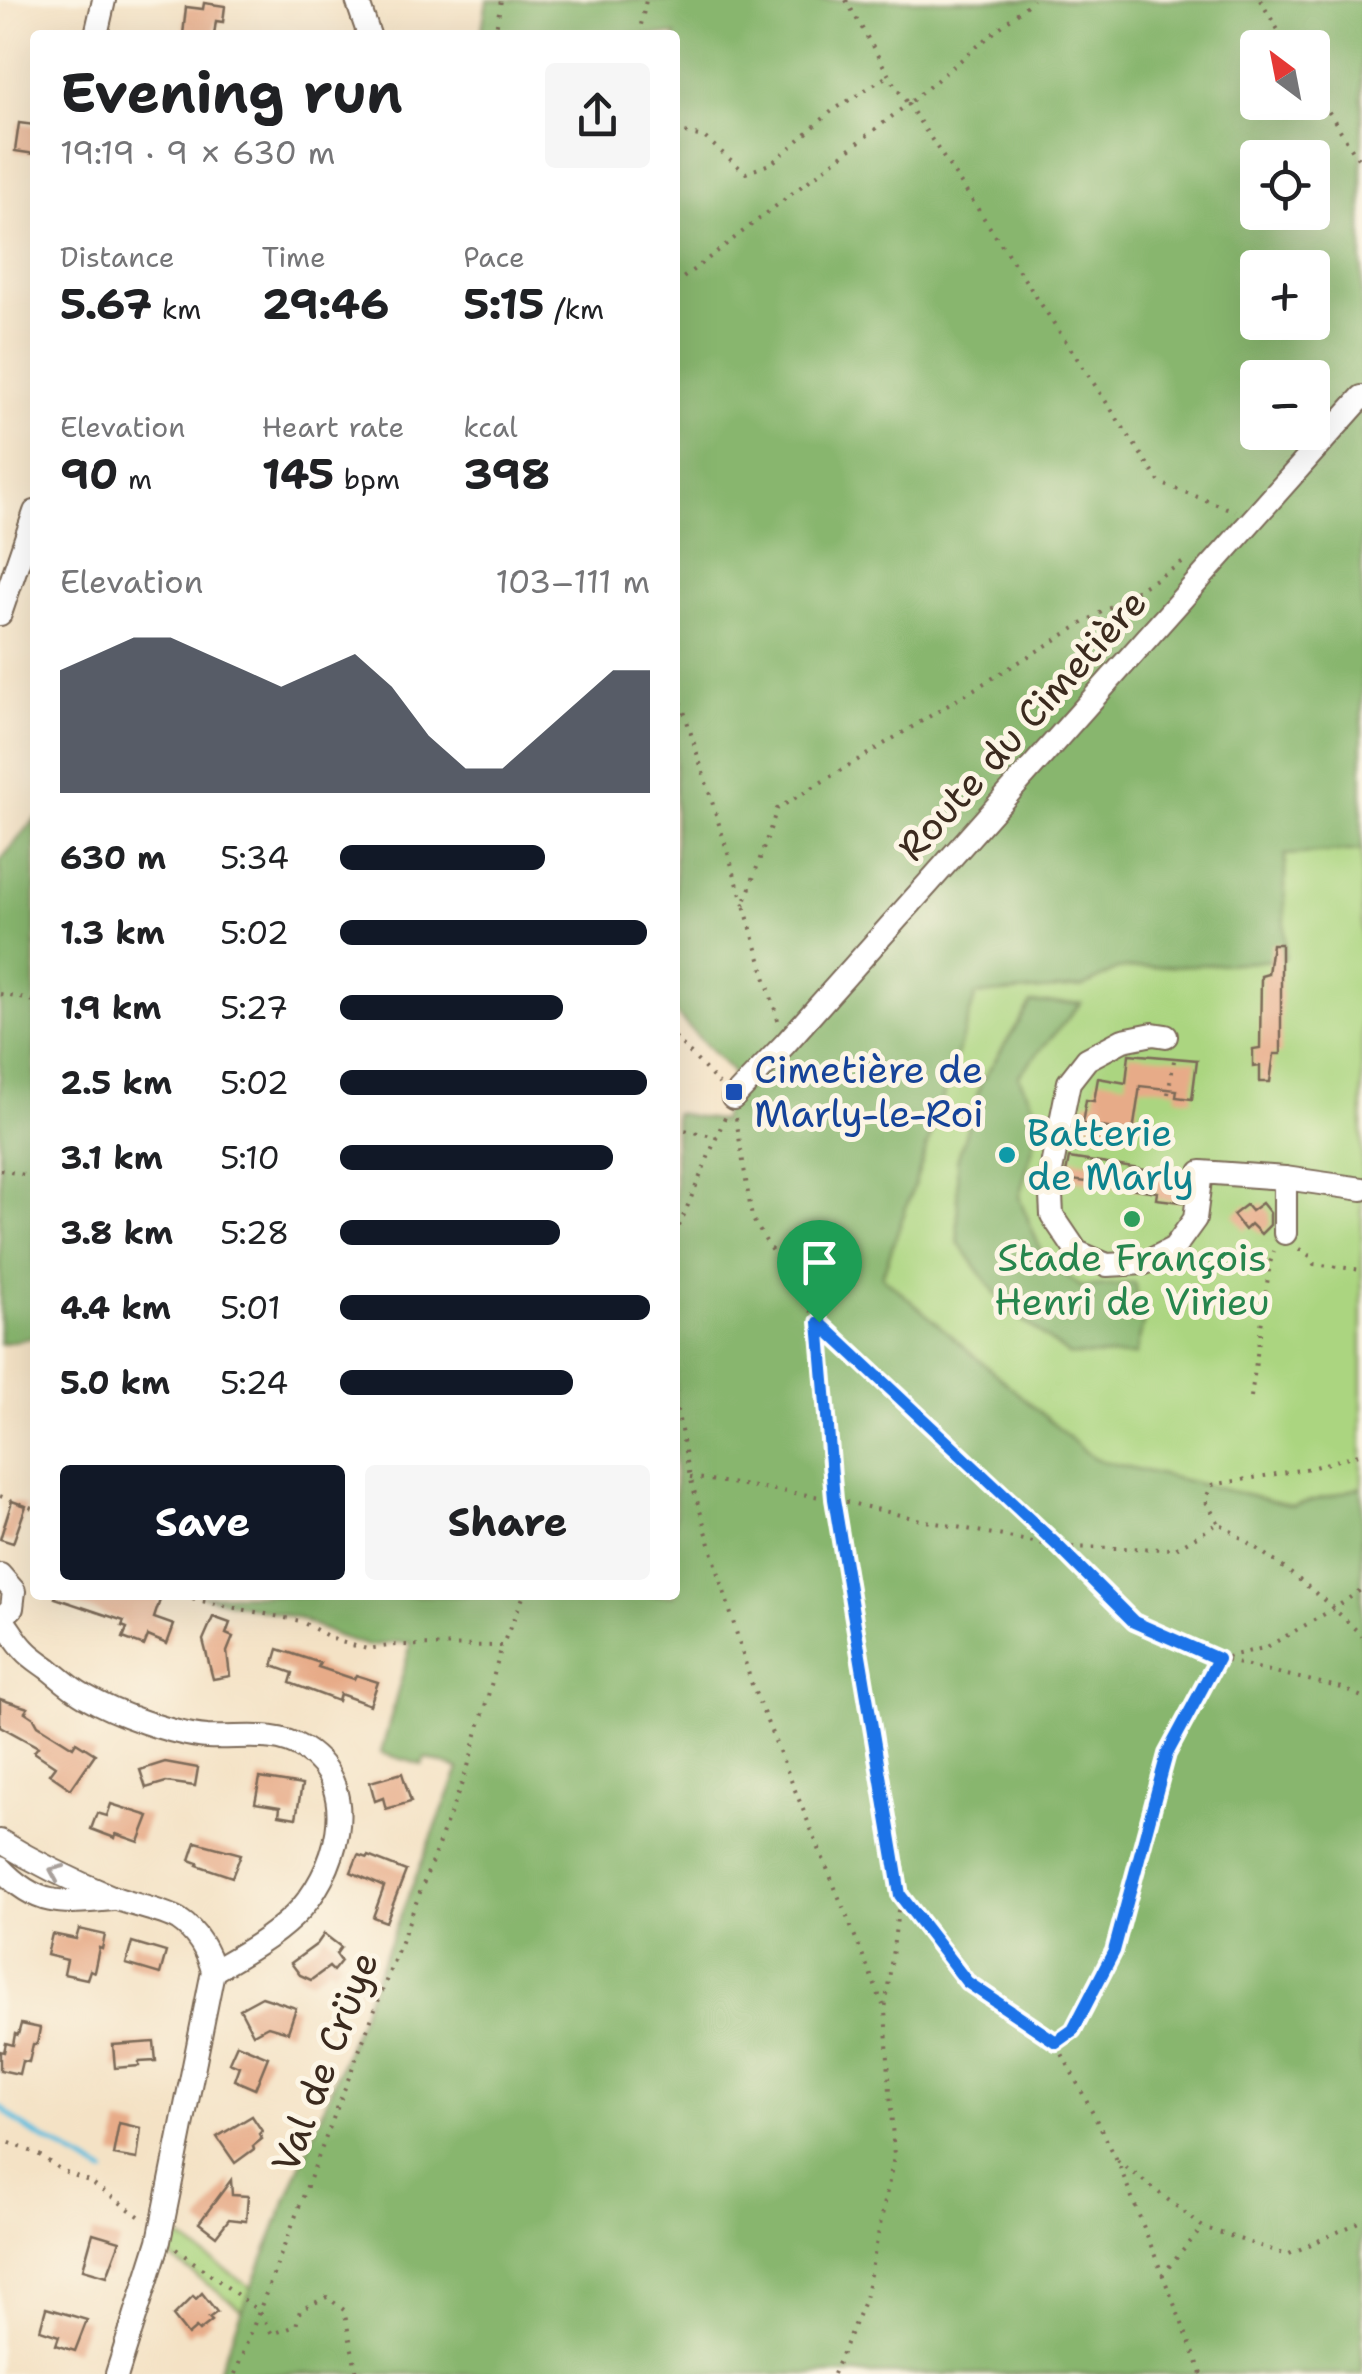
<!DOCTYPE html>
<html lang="en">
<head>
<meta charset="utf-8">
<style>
  body { margin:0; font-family:"Shantell Sans",sans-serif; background:#f6f6f6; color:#202124; height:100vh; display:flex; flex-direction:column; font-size:38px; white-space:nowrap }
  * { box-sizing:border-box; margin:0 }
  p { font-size:32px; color:#757577 }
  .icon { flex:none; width:55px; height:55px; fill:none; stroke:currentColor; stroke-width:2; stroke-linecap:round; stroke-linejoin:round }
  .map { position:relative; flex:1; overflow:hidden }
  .panel { position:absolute; left:30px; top:30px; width:650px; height:1570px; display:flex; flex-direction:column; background:#fff; border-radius:10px; box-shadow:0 10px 40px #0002 }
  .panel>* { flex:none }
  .needle { width:65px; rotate:328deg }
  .controls { position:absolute; left:1240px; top:30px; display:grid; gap:20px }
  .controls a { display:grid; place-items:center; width:90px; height:90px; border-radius:10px; background:#fff; box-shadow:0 10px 40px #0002; font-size:50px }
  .pin { position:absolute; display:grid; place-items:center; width:85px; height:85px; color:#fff; margin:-102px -42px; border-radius:50% 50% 50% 0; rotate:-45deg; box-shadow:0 0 10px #0007 }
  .pin .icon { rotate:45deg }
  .round { display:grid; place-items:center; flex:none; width:105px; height:105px; border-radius:10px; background:#f6f6f6 }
  .headline { display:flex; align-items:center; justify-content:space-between; height:170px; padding:0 30px }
  h1 { font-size:55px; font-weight:700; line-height:75px }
  .metrics { display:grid; grid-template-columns:repeat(3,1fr); gap:15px; height:170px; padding:10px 30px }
  .metrics div { display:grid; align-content:center }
  .metrics b { font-size:42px; font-weight:700 }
  .metrics small { font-size:28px; font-weight:400 }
  .metrics p { font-size:28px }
  .chart { height:280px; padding:20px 30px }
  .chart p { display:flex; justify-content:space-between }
  .chart svg { width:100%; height:180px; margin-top:10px; fill:#111827; opacity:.7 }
  .cta { display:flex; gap:20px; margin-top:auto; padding:20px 30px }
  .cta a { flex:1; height:115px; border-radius:10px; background:#111827; color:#fff; font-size:40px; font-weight:700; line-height:115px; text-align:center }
  .cta a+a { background:#f6f6f6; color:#202124 }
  ul { padding:0 30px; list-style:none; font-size:32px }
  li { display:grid; grid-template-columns:160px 120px 1fr; align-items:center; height:75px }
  li i { height:25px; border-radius:12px; background:#111827 }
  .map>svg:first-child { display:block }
  .green { fill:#abd580; stroke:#73804f; stroke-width:2.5 }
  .forest { fill:#88b66e; stroke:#627046; stroke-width:2.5; fill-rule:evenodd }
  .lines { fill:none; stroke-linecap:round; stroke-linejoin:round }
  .stream { stroke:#60bede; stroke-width:5 }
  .building { fill:#e7ab88 }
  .minor-casing { stroke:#7c6a58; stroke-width:26 }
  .path { stroke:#7c6a58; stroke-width:4; stroke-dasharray:2.5 8; stroke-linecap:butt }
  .minor { stroke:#fff; stroke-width:22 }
  .oneway { stroke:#a79f9a }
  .route-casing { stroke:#fff; stroke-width:20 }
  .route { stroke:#1a73e8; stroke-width:12 }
  .transit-dot { fill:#1a4fb4; stroke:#fcf5e5; stroke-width:4 }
  .culture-dot { fill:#0f9aa8; stroke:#fcf5e5; stroke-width:4 }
  .leisure-dot { fill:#2e9e5b; stroke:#fcf5e5; stroke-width:4 }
  .labels { text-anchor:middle; stroke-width:10; stroke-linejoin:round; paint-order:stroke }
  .street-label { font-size:38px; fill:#3b2a1e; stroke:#fcf5e5 }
  .transit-label { font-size:38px; fill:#164399; stroke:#fcf5e5; text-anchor:start }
  .culture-label { font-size:38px; fill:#0d838f; stroke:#fcf5e5; text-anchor:start }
  .leisure-label { font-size:38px; fill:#27864d; stroke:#fcf5e5 }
</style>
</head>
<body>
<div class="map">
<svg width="1362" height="2374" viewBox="0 0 1362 2374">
  <rect width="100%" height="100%" fill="#fcf5e5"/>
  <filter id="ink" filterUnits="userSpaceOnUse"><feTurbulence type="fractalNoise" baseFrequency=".01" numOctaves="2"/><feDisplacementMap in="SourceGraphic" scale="20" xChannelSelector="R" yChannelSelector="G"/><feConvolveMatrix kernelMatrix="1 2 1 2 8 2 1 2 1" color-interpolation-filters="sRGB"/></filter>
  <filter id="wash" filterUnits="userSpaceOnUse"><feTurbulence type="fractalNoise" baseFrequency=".0048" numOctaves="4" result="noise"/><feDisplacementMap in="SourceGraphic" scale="40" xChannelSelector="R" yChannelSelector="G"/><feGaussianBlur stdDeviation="2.25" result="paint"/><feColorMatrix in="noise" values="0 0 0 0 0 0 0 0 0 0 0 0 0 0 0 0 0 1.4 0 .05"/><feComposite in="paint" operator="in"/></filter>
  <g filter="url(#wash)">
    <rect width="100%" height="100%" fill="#f4e2c5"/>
    <!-- green -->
    <g class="green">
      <polygon points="1362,850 1362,1487 1293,1506 1093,1459 882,1277 922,1162 975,994 1083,987 1117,969 1253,962 1284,958 1285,854"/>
      <polygon points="162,2226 252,2288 243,2310 157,2248"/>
    </g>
    <!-- forest -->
    <g class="forest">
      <path d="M487,0H1362V850L1285,855V958L1253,962L1117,969L1083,987L976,995L922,1162L882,1276L1094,1459L1293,1506L1362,1487V2374H217L459,1769L425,1758L422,1765L381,1753L411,1643L398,1642L368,1646L337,1636L297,1618L199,1595H675V1113L721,1121L733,1073L675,1013V35H481ZM1258,48H1312V102H1258ZM1258,158H1312V212H1258ZM1258,268H1312V322H1258ZM1258,378H1312V432H1258Z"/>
      <polygon points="35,819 35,1337 0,1344 0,861"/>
      <polygon points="1031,1003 1081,1003 1018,1076 1041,1118 1019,1197 1044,1258 1081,1287 1135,1283 1143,1324 1135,1356 1069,1355 1007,1309 958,1242 957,1161 981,1083"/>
    </g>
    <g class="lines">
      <!-- stream -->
      <polyline class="stream" points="0,2107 28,2130 105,2173"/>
    </g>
    <g id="blocks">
      <!-- building -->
      <g class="building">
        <polygon points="204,3 225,6 223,22 216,21 214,35 183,35 186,7 203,9"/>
        <polygon points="19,123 35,125 35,154 15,151"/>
        <polygon points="1272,944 1281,944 1281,1054 1274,1054 1270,1082 1260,1082 1260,1066 1253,1067 1253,1049 1260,1048 1261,976 1268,974"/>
        <polygon points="1129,1054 1197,1060 1192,1099 1176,1097 1177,1090 1140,1086 1133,1132 1082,1124 1086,1100 1094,1101 1098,1078 1126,1083"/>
        <polygon points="1069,1158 1185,1176 1182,1202 1156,1199 1157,1192 1065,1179"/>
        <polygon points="1262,1203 1270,1213 1270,1225 1261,1234 1251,1224 1245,1230 1233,1215 1246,1205 1251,1211"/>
        <polygon points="12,1501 26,1506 13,1543 0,1539"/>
        <polygon points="56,1595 148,1595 160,1600 154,1618 174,1625 167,1644 148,1636 144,1646 123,1638 127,1628 122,1626 124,1621 55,1598"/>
        <polygon points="213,1617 230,1623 226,1634 233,1637 227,1652 230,1676 213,1679 203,1640"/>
        <polygon points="278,1649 320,1663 318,1667 354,1679 356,1675 378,1682 370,1705 340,1694 338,1701 290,1683 293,1673 273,1666"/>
        <polygon points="0,1699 28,1708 25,1712 34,1718 38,1725 73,1747 76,1742 95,1754 71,1789 49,1774 55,1766 34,1752 38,1747 0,1726"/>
        <polygon points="165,1762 198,1768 195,1786 166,1782 146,1788 140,1770"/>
        <polygon points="402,1773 411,1802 386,1809 383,1798 375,1801 370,1782"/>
        <polygon points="260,1778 302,1785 296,1818 279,1815 280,1807 255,1803"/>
        <polygon points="111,1804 149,1816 139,1842 116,1834 115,1838 91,1829 97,1813 107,1816"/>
        <polygon points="196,1842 241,1854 232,1877 197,1865 198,1863 190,1860"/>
        <polygon points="358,1855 367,1858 368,1856 406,1871 386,1922 373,1917 384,1887 351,1872"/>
        <polygon points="79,1929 105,1935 102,1949 99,1948 94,1972 90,1970 87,1979 64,1974 67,1960 47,1955 52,1934 76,1939"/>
        <polygon points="324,1934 341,1947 336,1954 341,1961 333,1971 329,1967 311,1980 300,1975 291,1963 317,1944"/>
        <polygon points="132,1942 166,1952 160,1974 126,1964"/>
        <polygon points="262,1997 296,2008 288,2032 268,2026 253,2034 240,2009"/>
        <polygon points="21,2024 40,2028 37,2044 33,2044 29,2062 22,2061 19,2074 0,2070 0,2051 4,2052 6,2043 13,2045 15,2034 18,2035"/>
        <polygon points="154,2042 156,2061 139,2062 139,2066 115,2068 113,2045"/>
        <polygon points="237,2044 268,2057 255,2089 234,2080 239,2066 229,2062"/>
        <polygon points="252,2116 262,2131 259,2134 262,2139 253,2146 254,2149 235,2163 217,2137"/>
        <polygon points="119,2123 141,2128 137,2159 113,2155"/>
        <polygon points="231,2180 232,2195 248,2196 246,2221 229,2219 216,2236 199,2223"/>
        <polygon points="93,2233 120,2241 107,2276 83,2269"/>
        <polygon points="202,2293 217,2312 209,2318 212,2321 199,2331 196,2328 188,2335 173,2316 193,2296 196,2299"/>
        <polygon points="46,2308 87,2320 75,2351 56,2345 59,2336 40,2330"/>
      </g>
    </g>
  </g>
  <g filter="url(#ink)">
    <use href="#blocks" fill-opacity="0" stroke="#7c6a58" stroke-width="2.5"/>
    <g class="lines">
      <defs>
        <g id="minor">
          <polyline points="357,0 369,35"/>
          <polyline points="96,35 104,0"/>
          <polyline points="0,614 35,512"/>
          <polyline points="1166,1036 1153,1034 1123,1040 1087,1059 1069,1082 1050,1176 1052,1215 1077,1252 1107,1265 1145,1263 1174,1248 1195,1219 1201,1172 1285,1178 1362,1189"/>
          <polyline points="733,1098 785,1044 1362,397"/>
          <polyline points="1285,1233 1285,1178"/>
          <polyline points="0,1575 14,1591 12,1608 0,1619"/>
          <path d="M2,1619C10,1629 16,1641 25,1650C31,1657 41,1663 49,1669C60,1678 72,1689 85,1696C116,1714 172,1734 207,1737C240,1739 275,1730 304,1749C364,1787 336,1876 294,1916C270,1939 241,1955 213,1971"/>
          <path d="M0,1841C36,1863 73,1881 112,1897C131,1905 163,1910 179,1920C197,1932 208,1952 213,1971L159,2241L117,2374"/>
          <path d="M0,1868C37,1907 61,1904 112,1899"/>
        </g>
      </defs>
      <!-- minor casing -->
      <use href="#minor" class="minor-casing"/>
      <!-- path -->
      <g class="path">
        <polyline points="846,0 895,86 908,104 1033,0"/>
        <polyline points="1260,0 1289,48"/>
        <polyline points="495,35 501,0"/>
        <polyline points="639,35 646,0"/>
        <polyline points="1312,85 1362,165"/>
        <polyline points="675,131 704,137 746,173 772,163 832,111 889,75"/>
        <polyline points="675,284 908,104 1160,483 1235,511"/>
        <polyline points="675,682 744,905"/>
        <polyline points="0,994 35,1001"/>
        <polyline points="778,1020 744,905 777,809 1187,560"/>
        <polyline points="675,1037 719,1084"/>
        <polyline points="1168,1094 1175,1055"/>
        <polyline points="736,1118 752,1218 791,1283 819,1322 834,1499 900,1895 885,2010 894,2157 865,2299 833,2374"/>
        <polyline points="675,1128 717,1137"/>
        <polyline points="0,1170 35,1177"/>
        <polyline points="675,1236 725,1117"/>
        <polyline points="1299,1249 1310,1256 1314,1264 1362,1270"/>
        <polyline points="819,1322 1059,1547 1134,1622 1219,1659 1342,1688 1362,1697"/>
        <polyline points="1251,1397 1270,1263 1274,1251"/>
        <polyline points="675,1399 690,1477 752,1685 883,2005"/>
        <path d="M690,1477L834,1499L921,1520L1059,1547L1175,1549L1219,1523C1272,1558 1317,1590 1362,1636"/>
        <polyline points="0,1496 35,1509"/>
        <polyline points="1218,1522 1205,1500 1212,1485 1311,1468 1362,1453"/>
        <polyline points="172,1595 300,1621 337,1641 367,1649 396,1645 502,1646 524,1595"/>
        <polyline points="900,1895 967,1982 1056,2042 1117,2160"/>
        <polyline points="1056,2042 1073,2030 1114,1951 1167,1754 1219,1659 1267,1647 1335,1608 1362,1589"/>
        <polyline points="0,2139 38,2154 61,2170 91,2182 143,2219"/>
        <polyline points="176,2249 259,2311 272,2334 296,2326 300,2310 327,2297 344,2310 357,2374"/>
        <polyline points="1162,2275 1203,2227"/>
        <polyline points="235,2374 467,1770 502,1646"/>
        <polyline points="1202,2374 1117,2160 1203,2227 1287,2255 1362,2221"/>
      </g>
      <!-- minor -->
      <use href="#minor" class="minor"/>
    </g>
    <!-- one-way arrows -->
    <defs><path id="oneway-chevron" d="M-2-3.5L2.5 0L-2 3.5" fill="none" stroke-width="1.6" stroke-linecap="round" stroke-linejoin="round" transform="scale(2.5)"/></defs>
    <use class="oneway" href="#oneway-chevron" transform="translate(56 1872) rotate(-156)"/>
  </g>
  <g class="lines" filter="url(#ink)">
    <defs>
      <polygon id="route" points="819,1322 1059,1547 1134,1622 1218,1659 1167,1754 1114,1951 1073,2030 1056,2042 967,1982 900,1895 834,1499"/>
    </defs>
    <!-- route casing -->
    <use href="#route" class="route-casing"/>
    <!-- route -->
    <use href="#route" class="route"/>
  </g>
  <!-- markers -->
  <rect class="transit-dot" x="724" y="1082" width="20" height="20" rx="5"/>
  <circle class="culture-dot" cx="1007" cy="1155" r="10"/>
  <circle class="leisure-dot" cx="1132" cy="1219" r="10"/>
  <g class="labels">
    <!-- street labels -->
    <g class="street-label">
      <text transform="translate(1022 725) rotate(-48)" y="13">Route du Cimetière</text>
      <text transform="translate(325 2062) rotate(-69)" y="13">Val de Crüye</text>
    </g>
    <!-- transit labels -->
    <g class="transit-label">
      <text x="754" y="1083">Cimetière de<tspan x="754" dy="44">Marly-le-Roi</tspan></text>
    </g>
    <!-- culture labels -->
    <g class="culture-label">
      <text x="1027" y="1146">Batterie<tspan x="1027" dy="44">de Marly</tspan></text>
    </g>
    <!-- leisure labels -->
    <g class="leisure-label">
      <text x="1132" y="1271">Stade François<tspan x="1132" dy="44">Henri de Virieu</tspan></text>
    </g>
  </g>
</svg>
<div class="controls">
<a><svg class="needle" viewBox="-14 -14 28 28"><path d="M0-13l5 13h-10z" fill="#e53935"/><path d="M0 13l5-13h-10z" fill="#757577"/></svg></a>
<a><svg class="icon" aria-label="locate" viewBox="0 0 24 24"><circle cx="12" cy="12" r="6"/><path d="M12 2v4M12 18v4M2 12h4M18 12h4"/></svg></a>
<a>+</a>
<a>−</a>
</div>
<div class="pin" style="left:819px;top:1322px;background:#1e9e55"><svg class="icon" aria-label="arrive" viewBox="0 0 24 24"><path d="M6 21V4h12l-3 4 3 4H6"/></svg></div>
<section class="panel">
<div class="headline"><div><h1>Evening run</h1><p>19:19 · 9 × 630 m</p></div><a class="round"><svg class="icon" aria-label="share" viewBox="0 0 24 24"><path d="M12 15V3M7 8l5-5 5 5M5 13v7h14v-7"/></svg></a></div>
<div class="metrics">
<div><p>Distance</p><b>5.67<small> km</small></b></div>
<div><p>Time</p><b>29:46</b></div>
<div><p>Pace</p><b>5:15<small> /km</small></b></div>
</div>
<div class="metrics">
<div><p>Elevation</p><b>90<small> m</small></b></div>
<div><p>Heart rate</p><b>145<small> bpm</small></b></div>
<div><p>kcal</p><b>398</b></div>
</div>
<div class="chart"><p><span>Elevation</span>103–111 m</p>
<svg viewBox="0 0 160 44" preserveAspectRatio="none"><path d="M0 44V14L10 10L20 6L30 6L40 10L50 14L60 18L70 14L80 10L90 18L100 30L110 38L120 38L130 30L140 22L150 14L160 14V44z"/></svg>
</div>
<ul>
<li><b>630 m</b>5:34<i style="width:66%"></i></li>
<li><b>1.3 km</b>5:02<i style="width:99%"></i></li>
<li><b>1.9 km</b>5:27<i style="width:72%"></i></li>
<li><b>2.5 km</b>5:02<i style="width:99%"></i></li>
<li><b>3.1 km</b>5:10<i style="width:88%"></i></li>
<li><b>3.8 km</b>5:28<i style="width:71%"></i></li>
<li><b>4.4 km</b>5:01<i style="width:100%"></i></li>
<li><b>5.0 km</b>5:24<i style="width:75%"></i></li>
</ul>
<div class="cta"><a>Save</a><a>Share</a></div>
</section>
</div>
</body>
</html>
